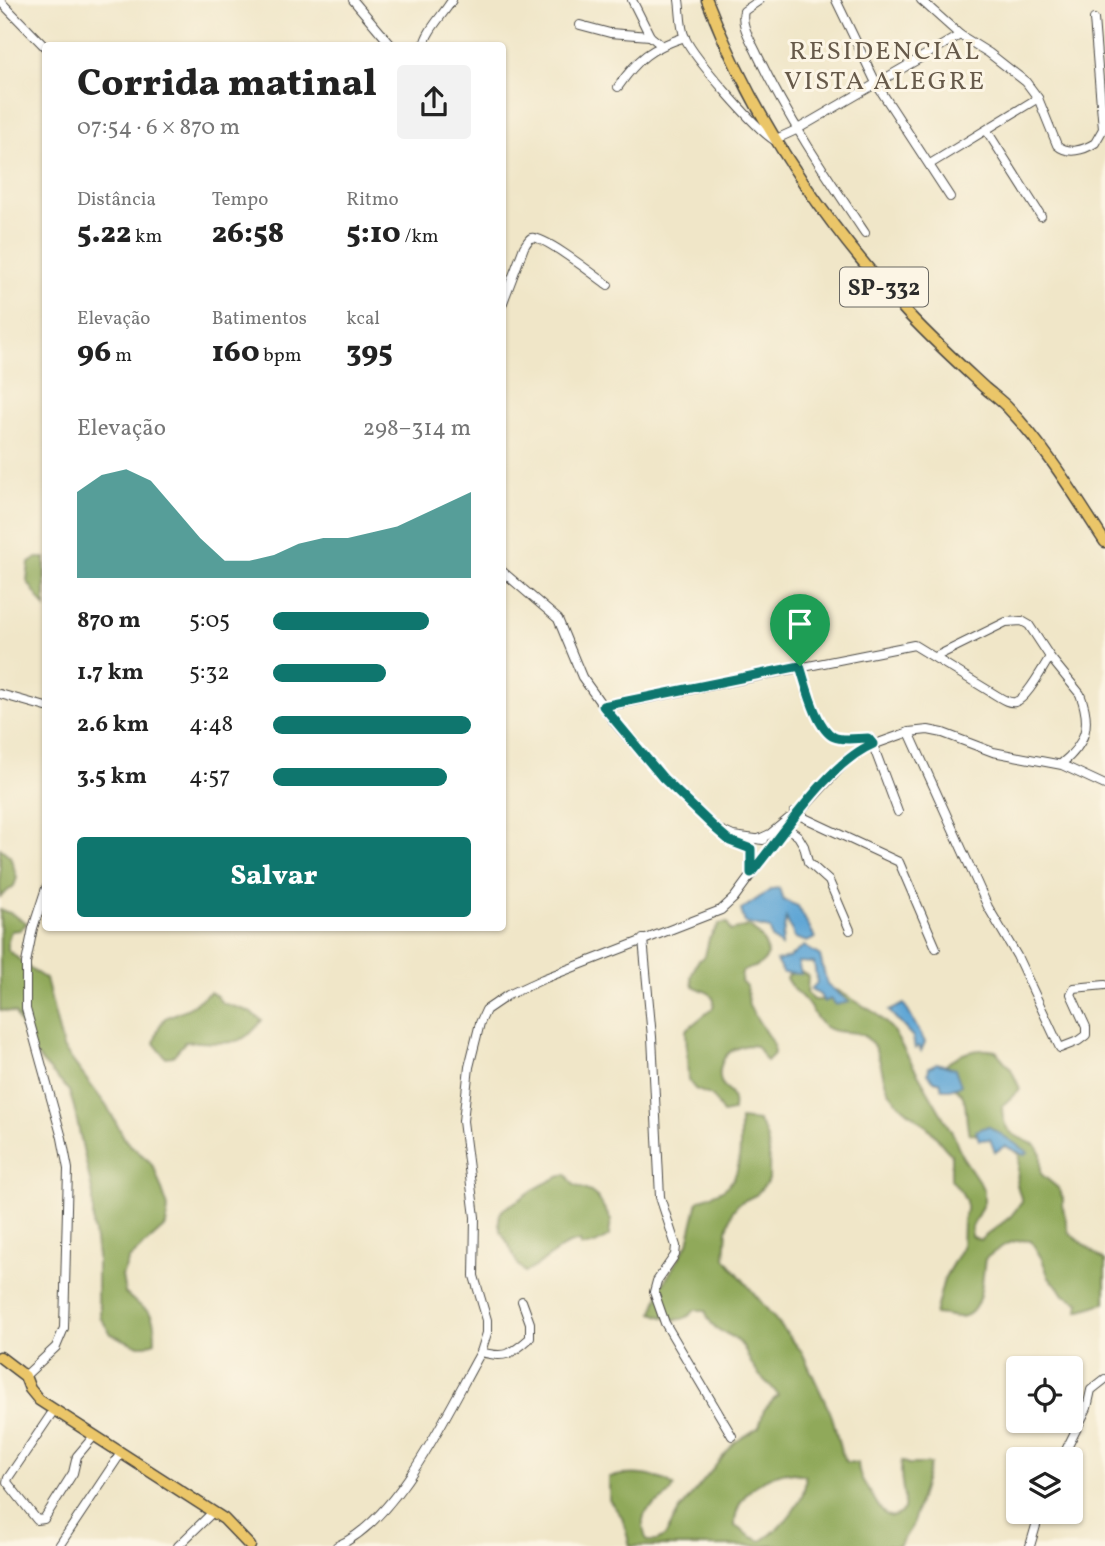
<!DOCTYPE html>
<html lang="pt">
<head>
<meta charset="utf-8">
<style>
  body { margin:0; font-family:Vollkorn,serif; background:#f2f2f2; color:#222; height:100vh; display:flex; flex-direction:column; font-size:26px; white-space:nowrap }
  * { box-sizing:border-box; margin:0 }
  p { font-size:23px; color:#767676 }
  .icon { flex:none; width:38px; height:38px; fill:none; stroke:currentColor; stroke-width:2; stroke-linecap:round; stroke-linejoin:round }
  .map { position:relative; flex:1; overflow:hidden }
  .sheet { position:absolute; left:42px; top:42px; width:464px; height:889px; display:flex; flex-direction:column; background:#fff; border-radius:7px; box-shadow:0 2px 5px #0004 }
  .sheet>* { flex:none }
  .buttons { position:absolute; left:1006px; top:1356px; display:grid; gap:14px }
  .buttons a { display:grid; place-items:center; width:77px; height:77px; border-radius:7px; background:#fff; box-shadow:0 2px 5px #0004; font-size:35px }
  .pin { position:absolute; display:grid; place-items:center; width:60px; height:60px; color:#fff; margin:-72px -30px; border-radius:50% 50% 50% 0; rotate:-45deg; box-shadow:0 0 7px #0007 }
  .pin .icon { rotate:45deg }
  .round { display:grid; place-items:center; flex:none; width:74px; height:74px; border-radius:7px; background:#f2f2f2 }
  .summary { display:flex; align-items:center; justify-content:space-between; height:119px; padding:0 35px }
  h1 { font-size:38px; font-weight:800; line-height:52px }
  .stats { display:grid; grid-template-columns:repeat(3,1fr); gap:10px; height:119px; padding:7px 35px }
  .stats div { display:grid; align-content:center }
  .stats b { font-size:30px; font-weight:800 }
  .stats small { font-size:19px; font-weight:400 }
  .stats p { font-size:19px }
  .chart { height:196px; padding:14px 35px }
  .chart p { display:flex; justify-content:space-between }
  .chart svg { width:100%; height:126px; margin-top:7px; fill:#0f766e; opacity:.7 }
  .action { display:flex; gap:14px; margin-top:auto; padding:14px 35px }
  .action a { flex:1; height:80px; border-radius:7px; background:#0f766e; color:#fff; font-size:28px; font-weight:800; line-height:80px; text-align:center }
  ul { padding:0 35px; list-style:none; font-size:23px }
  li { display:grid; grid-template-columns:112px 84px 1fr; align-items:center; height:52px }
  li i { height:18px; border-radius:9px; background:#0f766e }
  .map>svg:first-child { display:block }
  .forest { fill:#90a95a; stroke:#5e6a42; stroke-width:2; fill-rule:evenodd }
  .water { fill:#5ea6d5; stroke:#446880; stroke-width:2 }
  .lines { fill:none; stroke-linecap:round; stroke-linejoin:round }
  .minor-casing { stroke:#494743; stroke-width:10 }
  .major-casing { stroke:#494743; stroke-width:13 }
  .minor { stroke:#fff; stroke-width:8 }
  .major { stroke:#ebc669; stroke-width:10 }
  .route-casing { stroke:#fff; stroke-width:14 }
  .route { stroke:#0f766e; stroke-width:9 }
  .labels { text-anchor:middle; stroke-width:6; stroke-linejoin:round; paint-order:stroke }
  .shield { fill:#fcf5e5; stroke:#6a6863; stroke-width:2 }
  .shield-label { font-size:23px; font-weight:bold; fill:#2b2b2b }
  .neighbourhood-label { font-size:26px; letter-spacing:2px; fill:#675a4a; stroke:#fcf5e5 }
</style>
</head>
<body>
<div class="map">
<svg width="1105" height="1546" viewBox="0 0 1105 1546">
  <rect width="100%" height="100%" fill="#fcf5e5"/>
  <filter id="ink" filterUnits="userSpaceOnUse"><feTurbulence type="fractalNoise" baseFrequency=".0143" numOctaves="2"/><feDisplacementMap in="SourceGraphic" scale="14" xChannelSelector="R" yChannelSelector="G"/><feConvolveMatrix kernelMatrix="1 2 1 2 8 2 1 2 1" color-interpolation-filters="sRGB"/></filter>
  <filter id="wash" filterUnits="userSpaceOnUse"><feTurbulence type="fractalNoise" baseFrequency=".00686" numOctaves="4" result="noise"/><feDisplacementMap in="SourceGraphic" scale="28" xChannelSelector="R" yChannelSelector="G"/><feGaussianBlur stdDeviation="1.57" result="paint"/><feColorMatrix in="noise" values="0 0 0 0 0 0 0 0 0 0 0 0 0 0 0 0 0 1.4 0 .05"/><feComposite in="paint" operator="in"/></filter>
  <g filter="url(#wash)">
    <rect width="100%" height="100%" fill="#f0e6c8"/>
    <!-- forest -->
    <g class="forest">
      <polygon points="37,558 45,558 45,607 27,581 29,563"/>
      <polygon points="0,848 10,856 17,878 14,886 0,897"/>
      <path d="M0,910L10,913L27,923L20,930L11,931L8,940V950L29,968L46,979L63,1048L108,1108L126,1141L150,1162L155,1170L168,1207L166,1226L129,1259L122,1276L125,1293C147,1315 155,1305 155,1342L146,1345H136L111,1334L100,1317V1307L97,1299V1257L93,1225V1195L74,1107L69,1091L34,1053L15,1013L0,1010Z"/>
      <path d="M727,923L731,931L748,926C760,933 779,956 757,966C751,969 748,968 742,972L741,981L747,987L749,1006L773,1044L774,1054L767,1061L756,1046C748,1044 743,1046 735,1049C723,1054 717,1069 721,1082C724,1088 732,1092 733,1100C734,1103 733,1107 733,1111L723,1113L712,1096L695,1089L688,1080L686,1030L713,1008L714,1000L709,993L693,986L691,977L694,969L698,961L705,956L709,939L719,924Z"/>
      <path d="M793,972H801L808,976L807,993L813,1000H830L828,992L837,990L877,1014L892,1029L954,1136L962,1156L980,1183L984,1191V1202L972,1227L971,1236L980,1240L1010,1217L1022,1202L1017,1185L1019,1155L1005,1143L969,1133C963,1115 972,1091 948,1085L944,1067C957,1053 977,1047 996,1051L1011,1069L1020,1089L1002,1106C1002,1134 1015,1136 1036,1145L1041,1154V1174L1058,1188L1063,1198V1208L1069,1233L1105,1261V1303L1078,1311L1079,1302L1064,1295L1059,1287L1049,1278L1042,1259L1031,1241C1012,1237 1000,1247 985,1259C982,1275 984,1318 958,1317C951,1317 943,1314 935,1314L944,1279L962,1247L963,1220L966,1210V1201L962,1193L951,1179V1154C943,1147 937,1137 930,1130C917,1116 901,1110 890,1093C880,1077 883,1054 868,1039C857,1029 844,1034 832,1030C818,1026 815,1013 807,1003C800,994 791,989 786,978Z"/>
      <path d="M210,992L217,996L222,1003L248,1011L262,1020C240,1053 218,1040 185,1042L173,1056L165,1057L154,1043L159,1027L165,1018L189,1008Z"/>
      <path d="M740,1119L758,1121C772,1139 769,1159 769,1180L756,1195L739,1203L732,1212L727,1230L725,1258L802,1352L827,1406C837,1420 835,1443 846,1462L858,1463C858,1476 865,1484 872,1495C880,1509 887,1526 904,1510C906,1491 898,1478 902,1461L908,1464H930L912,1526L899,1546H630L622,1517L609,1500V1477C631,1473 656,1473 674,1486C665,1509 631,1501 647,1541H657L665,1536L679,1511L734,1443L759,1427L764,1410L778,1395C772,1385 762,1380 756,1371C749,1362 747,1351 740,1343C726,1328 714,1337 705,1310H695C683,1325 669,1320 653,1313L662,1286L688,1243L698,1201C707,1196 716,1194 724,1189C745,1174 739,1142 740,1119ZM786,1472L805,1475C809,1499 781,1529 761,1541L752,1537L735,1526C735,1496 759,1478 786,1472Z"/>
      <path d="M566,1174L574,1185L591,1192L598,1198L611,1220L609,1236C601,1242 591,1247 581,1246L580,1242C558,1242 545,1266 525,1272C513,1260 516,1259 509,1245C504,1236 498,1230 499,1219C500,1207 509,1207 517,1201C532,1190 547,1181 566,1174Z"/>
    </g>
    <!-- water -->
    <g class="water">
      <polygon points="779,888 783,900 798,906 815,938 807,942 795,938 786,918 781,946 772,938 770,929 745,923 741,910 772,889"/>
      <polygon points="804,946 820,956 827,984 849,1002 836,1005 831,999 824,1002 820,995 811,989 817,983 814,963 798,962 801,974 783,973 776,961 789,958"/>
      <polygon points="904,1004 925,1042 921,1051 918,1046 915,1049 913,1037 889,1011"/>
      <polygon points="937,1063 955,1069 961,1085 950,1089 942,1089 940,1081 934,1081 928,1074 929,1067"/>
      <polygon points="988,1126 1028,1152 1024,1155 1005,1146 995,1152 990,1139 979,1140 976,1131"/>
    </g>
  </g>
  <g filter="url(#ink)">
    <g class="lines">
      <defs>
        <g id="minor">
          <polyline points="353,0 392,46"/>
          <polyline points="632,0 650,36 661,45"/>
          <path d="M679,0C681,12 680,27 685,38C694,58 756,129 774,140L796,130L960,35"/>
          <path d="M760,0L744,11C740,26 752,42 758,56C788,119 826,175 865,233"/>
          <polyline points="836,0 877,85 950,197"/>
          <path d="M921,0L960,35L989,53L1026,82L1038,98L1057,145C1068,155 1084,150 1095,143L1103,129L1094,19"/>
          <polyline points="0,1 46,48"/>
          <polyline points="580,25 610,33 650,36"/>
          <path d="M424,46C426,31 444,14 452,0"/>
          <path d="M618,87C638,58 651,48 685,37"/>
          <polyline points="987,131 1041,216"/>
          <polyline points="930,164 1038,98"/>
          <path d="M502,305L524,247C526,244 528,240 531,238C542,234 597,277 608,285"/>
          <polyline points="502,571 558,619 582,677 615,723 663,778 730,841 751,849"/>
          <path d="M935,657L1006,622L1022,621L1029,625L1050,657L1080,694C1092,725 1086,744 1061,764"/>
          <path d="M800,666C806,684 816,729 834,737C843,741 858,738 868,738L871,740L898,812"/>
          <polyline points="0,694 46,707"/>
          <path d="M603,707L914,645L999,697C1004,700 1009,703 1015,702C1027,699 1043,667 1050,657"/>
          <polyline points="909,732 988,907 1017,956 1060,1048 1078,1041 1086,1035 1086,1027 1071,994 1074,988 1105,985"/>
          <polyline points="794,813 899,862 936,948"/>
          <polyline points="786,827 798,836 804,846 808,862 829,881 850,930"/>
          <polyline points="722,831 733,836 763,840"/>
          <polyline points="759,839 770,834 788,819"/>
          <polyline points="751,873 751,845"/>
          <polyline points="643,939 652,1037 660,1197 676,1246 675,1255 657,1281 654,1292 665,1323 732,1436"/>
          <path d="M481,1352C505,1359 512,1354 530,1338V1323L522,1301"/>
          <polyline points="25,1376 56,1347 64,1328 68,1169 62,1138 26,1009 26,963 33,928 46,888"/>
          <polyline points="54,1410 8,1478 7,1482 37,1520 44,1519 73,1473 77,1456 94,1436"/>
          <polyline points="1061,1460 1087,1408 1091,1390 1105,1379"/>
          <polyline points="59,1546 121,1453"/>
          <polyline points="178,1546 213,1512"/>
          <path d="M337,1546C399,1520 448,1410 481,1352L487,1333V1320L474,1276L475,1217L463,1121L469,1067L480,1023L486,1010L508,995L543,979L721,910L734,898L786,827L851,756L867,747L909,732L928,730L943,733L993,752L1062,765L1105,785"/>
          <polyline points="1030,1546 1040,1512"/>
        </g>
        <g id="major">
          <path d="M707,0C751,114 819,216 902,307C927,335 957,362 985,388C993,395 1002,401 1009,409C1047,449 1075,496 1105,542"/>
          <polyline points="0,1357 25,1376 30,1389 39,1400 224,1519 250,1546"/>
        </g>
      </defs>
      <!-- minor casing -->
      <use href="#minor" class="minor-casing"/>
      <!-- major casing -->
      <use href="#major" class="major-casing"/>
      <!-- minor -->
      <use href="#minor" class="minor"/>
      <!-- major -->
      <use href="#major" class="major"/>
    </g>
  </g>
  <g class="lines" filter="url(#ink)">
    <defs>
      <path id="route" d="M800,666C806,684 816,729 834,737C843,741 858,738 868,738L873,744C828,763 783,835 751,873V849L730,841L716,829L663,778L603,706Z"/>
    </defs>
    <!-- route casing -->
    <use href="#route" class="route-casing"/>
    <!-- route -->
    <use href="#route" class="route"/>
  </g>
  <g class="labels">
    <!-- shield labels -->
    <rect class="shield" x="840" y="267.5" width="88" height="39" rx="5"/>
    <g class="shield-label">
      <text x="884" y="295">SP-332</text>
    </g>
    <!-- neighbourhood labels -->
    <g class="neighbourhood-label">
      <text x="885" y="59">RESIDENCIAL<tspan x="885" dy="30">VISTA ALEGRE</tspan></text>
    </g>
  </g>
</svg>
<div class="buttons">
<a><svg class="icon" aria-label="locate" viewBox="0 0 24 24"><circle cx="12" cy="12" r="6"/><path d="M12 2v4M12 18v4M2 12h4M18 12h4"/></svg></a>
<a><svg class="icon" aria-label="layers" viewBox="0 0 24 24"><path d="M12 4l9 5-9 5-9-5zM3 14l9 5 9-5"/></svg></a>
</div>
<div class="pin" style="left:800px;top:666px;background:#1e9e55"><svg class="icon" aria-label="arrive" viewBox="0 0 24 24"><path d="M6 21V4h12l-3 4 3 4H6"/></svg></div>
<section class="sheet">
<div class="summary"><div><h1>Corrida matinal</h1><p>07:54 · 6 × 870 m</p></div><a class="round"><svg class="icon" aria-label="share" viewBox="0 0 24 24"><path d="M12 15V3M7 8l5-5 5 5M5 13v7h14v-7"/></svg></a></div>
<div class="stats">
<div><p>Distância</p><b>5.22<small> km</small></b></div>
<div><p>Tempo</p><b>26:58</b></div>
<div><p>Ritmo</p><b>5:10<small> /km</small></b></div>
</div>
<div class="stats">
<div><p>Elevação</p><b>96<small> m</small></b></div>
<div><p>Batimentos</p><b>160<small> bpm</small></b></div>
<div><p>kcal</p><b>395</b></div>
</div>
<div class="chart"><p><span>Elevação</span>298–314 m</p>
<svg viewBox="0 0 160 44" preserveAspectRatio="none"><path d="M0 44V14L10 8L20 6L30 10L40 20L50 30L60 38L70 38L80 36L90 32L100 30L110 30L120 28L130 26L140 22L150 18L160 14V44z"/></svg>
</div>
<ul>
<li><b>870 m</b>5:05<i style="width:79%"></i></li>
<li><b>1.7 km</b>5:32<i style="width:57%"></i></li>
<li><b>2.6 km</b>4:48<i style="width:100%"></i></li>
<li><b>3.5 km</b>4:57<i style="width:88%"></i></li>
</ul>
<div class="action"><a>Salvar</a></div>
</section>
</div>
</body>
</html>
